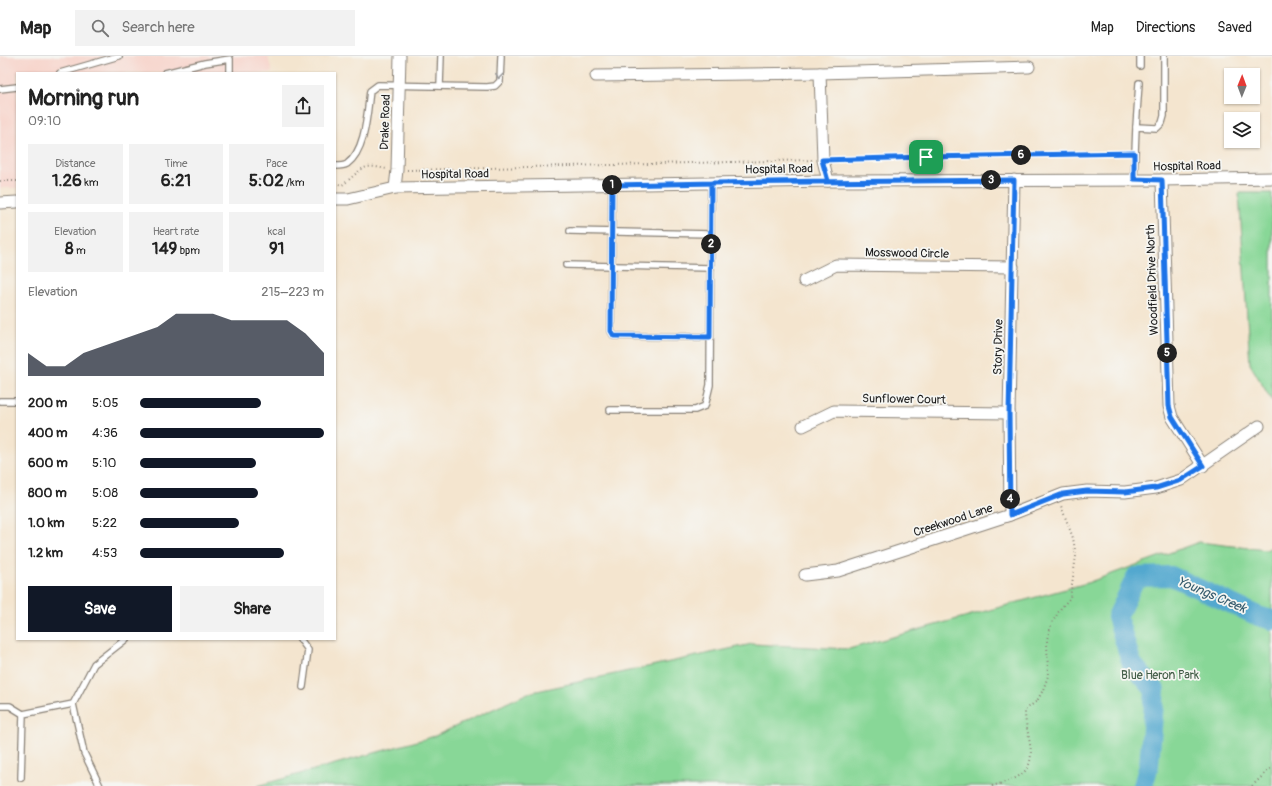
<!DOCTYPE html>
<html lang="en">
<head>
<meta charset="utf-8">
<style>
  body { margin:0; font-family:Pangolin,sans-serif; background:#f2f2f2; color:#222; height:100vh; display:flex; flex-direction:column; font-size:15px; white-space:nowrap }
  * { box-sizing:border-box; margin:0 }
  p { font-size:13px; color:#767676 }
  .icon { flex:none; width:22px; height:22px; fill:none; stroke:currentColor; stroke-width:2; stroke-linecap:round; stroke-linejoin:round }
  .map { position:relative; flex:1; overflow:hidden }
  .side { position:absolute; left:16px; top:16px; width:320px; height:568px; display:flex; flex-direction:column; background:#fff; border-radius:0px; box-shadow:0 1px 3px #0004 }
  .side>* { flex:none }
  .needle { width:26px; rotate:1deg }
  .fabs { position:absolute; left:1224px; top:12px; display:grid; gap:8px }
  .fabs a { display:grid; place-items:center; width:36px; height:36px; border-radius:0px; background:#fff; box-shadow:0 1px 3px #0004; font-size:20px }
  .pin { position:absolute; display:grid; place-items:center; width:34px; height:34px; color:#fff; margin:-17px; border-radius:8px; box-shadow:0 2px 6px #0006 }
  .km { position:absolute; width:20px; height:20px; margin:-10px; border-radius:50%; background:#222; color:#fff; font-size:11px; line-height:20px; text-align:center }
  .round { display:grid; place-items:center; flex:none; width:42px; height:42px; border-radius:0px; background:#f2f2f2 }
  .summary { display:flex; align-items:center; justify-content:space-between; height:68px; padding:0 12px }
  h1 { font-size:22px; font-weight:800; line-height:30px }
  .figures { display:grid; grid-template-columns:repeat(3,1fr); gap:6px; height:68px; padding:4px 12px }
  .figures div { display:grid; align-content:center; border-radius:0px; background:#f2f2f2; text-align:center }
  .figures b { font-size:17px; font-weight:800 }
  .figures small { font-size:11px; font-weight:400 }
  .figures p { font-size:11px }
  .chart { height:112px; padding:8px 12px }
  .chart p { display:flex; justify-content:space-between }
  .chart svg { width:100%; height:72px; margin-top:4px; fill:#111827; opacity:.7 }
  .primary-button { display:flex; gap:8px; margin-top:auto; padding:8px 12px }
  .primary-button a { flex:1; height:46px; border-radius:0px; background:#111827; color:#fff; font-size:16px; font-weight:800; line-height:46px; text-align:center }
  .primary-button a+a { background:#f2f2f2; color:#222 }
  ul { padding:0 12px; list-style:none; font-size:13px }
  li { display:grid; grid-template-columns:64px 48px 1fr; align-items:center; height:30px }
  li i { height:10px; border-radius:5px; background:#111827 }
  header { display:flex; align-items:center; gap:24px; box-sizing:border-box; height:56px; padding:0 20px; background:#fff; border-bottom:1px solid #e0e0e0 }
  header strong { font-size:19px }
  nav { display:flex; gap:22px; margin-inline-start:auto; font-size:14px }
  .search { width:280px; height:36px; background:#f2f2f2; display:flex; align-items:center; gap:10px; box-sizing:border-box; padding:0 14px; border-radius:0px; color:#767676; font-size:15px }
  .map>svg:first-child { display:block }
  .built { fill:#f7d1c8 }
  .green { fill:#88d797; stroke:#527a5a }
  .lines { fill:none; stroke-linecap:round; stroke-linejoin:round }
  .river { stroke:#53a8cf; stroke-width:20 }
  .service-casing { stroke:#888076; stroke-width:8 }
  .minor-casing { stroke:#888076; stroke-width:13 }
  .path { stroke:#888076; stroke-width:2; stroke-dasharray:1 3; stroke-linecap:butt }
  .service { stroke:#fff; stroke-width:5.5 }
  .minor { stroke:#fff; stroke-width:11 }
  .oneway { stroke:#999 }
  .route-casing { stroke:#fff; stroke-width:8 }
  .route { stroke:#1a73e8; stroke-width:5 }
  .labels { text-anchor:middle; stroke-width:3.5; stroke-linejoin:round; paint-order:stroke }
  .street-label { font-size:12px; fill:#1c1c1c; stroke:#f6f6f2 }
  .park-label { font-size:12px; fill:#425d47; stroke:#f6f6f2 }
  .water-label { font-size:13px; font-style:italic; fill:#355b6d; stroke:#f6f6f2 }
</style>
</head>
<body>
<header>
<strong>Map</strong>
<div class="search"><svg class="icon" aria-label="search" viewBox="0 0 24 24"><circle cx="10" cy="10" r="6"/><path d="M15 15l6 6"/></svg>Search here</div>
<nav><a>Map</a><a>Directions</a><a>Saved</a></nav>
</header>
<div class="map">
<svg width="1272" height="730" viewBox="0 0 1272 730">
  <rect width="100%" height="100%" fill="#f6f6f2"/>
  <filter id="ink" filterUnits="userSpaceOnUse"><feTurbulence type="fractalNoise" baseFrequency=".025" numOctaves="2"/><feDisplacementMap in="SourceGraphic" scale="8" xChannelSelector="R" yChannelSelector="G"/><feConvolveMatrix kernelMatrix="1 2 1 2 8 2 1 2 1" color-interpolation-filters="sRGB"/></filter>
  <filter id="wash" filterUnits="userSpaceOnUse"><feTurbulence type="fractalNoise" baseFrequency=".012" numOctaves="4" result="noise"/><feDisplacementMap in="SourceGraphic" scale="16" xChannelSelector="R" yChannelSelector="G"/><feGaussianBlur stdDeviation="0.9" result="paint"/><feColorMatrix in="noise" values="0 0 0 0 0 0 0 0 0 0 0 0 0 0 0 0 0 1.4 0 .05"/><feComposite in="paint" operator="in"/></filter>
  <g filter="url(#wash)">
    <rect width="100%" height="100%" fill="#f4e5cf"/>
    <!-- built -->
    <polygon class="built" points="0,0 268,0 272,17 17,17 17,132 0,132"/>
    <!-- green -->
    <g class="green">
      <polygon points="1239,137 1272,137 1272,345 1250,308"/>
      <polygon points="1199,486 1266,494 1272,491 1272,730 257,730 435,680 528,637 752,588 849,593 1087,527"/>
    </g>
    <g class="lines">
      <!-- river -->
      <polyline class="river" points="1143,730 1149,709 1155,634 1132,608 1117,561 1136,521 1171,520 1258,560 1272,564"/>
    </g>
  </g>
  <g filter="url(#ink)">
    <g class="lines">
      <defs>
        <g id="service">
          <polyline points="1140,10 1140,0"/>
          <polyline points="60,17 119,0"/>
          <polyline points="165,17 205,7 230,3 230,17"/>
          <polyline points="440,30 441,0"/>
          <polyline points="0,33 17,31"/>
          <polyline points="1136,71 1139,27"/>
          <path d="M335,110C339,110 344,110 347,108C366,94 367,57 370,35L378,29L487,31L495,30L500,25L501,0"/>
          <polyline points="1134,123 1136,71 1157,72 1162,67 1164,60 1164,0"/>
          <polyline points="612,129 611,275 614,280 710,281"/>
          <polyline points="570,175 711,178"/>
          <polyline points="566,209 711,212"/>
          <polyline points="0,345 17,345"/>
          <polyline points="610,354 695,354 705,350 710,329 711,127"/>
          <polyline points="300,583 308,594 303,631"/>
          <polyline points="73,648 84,697 100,730"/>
          <polyline points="0,650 10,650 23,658"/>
          <polyline points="21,722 23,658 73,648 94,608 126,583"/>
        </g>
        <g id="minor">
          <polyline points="820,17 823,104 828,125"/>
          <polyline points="596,20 820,17 1029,11"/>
          <polyline points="1162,124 1169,350 1172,361 1203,410"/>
          <polyline points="395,132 397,114 400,0"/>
          <polyline points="335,143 348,143 395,132 828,125 1162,124 1272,122"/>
          <polyline points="0,147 17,146"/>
          <polyline points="804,225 836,209 1013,211"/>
          <polyline points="803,370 834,355 1009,357"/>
          <polyline points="1010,459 1009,357 1014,124"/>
          <polyline points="805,519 838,515 1010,459 1063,438 1087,435 1125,436 1156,432 1181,424 1259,370"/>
        </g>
      </defs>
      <!-- service casing -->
      <use href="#service" class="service-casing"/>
      <!-- minor casing -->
      <use href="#minor" class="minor-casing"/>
      <!-- path -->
      <g class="path">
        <polyline points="833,103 1127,97"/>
        <polyline points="407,114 813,104"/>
        <polyline points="0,125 17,125"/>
        <path d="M335,127L342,129C349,125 357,115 364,112C371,109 380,112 387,113"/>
        <path d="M992,730C999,728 1006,726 1013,723C1045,710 1024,679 1025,654L1037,645L1043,634L1048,620L1047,583L1052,567L1061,552L1070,542L1076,500L1073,482L1061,450"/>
        <polyline points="1252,730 1272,711"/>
      </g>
      <!-- service -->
      <use href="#service" class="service"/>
      <!-- minor -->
      <use href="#minor" class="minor"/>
    </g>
    <!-- one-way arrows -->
    <defs><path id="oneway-chevron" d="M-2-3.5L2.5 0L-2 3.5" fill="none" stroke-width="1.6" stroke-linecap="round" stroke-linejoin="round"/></defs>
    <use class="oneway" href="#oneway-chevron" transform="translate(499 20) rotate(97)"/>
  </g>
  <g class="lines" filter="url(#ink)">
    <defs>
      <path id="route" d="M926,101L822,104L828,125C756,126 684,127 612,129L611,275L614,280L710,281L711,127L1014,124L1009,357L1010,459L1063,438L1087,435L1125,436L1156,432L1181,424L1203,410L1172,361L1169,350L1162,124L1134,123V97L926,101"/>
    </defs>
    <!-- route casing -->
    <use href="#route" class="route-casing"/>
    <!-- route -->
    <use href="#route" class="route"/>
  </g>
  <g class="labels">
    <!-- street labels -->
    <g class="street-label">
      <text transform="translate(385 66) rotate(-88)" y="4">Drake Road</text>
      <text transform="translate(1187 110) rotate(-1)" y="4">Hospital Road</text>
      <text transform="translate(779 113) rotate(-1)" y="4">Hospital Road</text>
      <text transform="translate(455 118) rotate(-1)" y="4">Hospital Road</text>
      <text transform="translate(907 197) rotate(1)" y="4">Mosswood Circle</text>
      <text transform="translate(1152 224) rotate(-92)" y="4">Woodfield Drive North</text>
      <text transform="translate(998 291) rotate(-89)" y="4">Story Drive</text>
      <text transform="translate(904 343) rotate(1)" y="4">Sunflower Court</text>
      <text transform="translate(953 464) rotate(-18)" y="4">Creekwood Lane</text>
    </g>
    <!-- park labels -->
    <g class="park-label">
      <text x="1160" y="623">Blue Heron Park</text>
    </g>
    <!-- water labels -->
    <g class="water-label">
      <text transform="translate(1212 538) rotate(23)" y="5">Youngs Creek</text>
    </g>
  </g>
</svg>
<div class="fabs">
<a><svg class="needle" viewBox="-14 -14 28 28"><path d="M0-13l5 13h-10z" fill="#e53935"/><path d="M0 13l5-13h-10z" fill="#767676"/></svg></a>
<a><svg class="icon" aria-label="layers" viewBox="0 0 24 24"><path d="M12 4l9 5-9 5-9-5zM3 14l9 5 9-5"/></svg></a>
</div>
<div class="pin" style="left:926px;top:101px;background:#1e9e55"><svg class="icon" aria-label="arrive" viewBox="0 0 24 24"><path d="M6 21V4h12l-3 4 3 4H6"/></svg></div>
<b class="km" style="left:612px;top:129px">1</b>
<b class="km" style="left:711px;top:188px">2</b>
<b class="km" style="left:991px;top:124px">3</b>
<b class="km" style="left:1010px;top:443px">4</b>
<b class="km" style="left:1167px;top:297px">5</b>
<b class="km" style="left:1021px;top:99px">6</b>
<section class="side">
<div class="summary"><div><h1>Morning run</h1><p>09:10</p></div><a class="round"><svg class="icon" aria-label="share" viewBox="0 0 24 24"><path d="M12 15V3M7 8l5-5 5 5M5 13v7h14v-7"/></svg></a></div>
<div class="figures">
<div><p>Distance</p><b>1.26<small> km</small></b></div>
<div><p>Time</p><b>6:21</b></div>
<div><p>Pace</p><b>5:02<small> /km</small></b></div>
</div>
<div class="figures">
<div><p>Elevation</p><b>8<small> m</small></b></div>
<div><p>Heart rate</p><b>149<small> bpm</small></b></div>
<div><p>kcal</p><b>91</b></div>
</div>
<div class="chart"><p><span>Elevation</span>215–223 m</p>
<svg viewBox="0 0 160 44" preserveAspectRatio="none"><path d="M0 44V30L10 38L20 38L30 30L40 26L50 22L60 18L70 14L80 6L90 6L100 6L110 10L120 10L130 10L140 10L150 18L160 30V44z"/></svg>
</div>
<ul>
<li><b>200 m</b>5:05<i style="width:66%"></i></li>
<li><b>400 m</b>4:36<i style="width:100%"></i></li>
<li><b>600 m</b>5:10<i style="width:63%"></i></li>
<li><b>800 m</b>5:08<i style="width:64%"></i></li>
<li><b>1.0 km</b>5:22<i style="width:54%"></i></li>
<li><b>1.2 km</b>4:53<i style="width:78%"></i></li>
</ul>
<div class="primary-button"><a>Save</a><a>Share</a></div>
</section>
</div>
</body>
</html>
